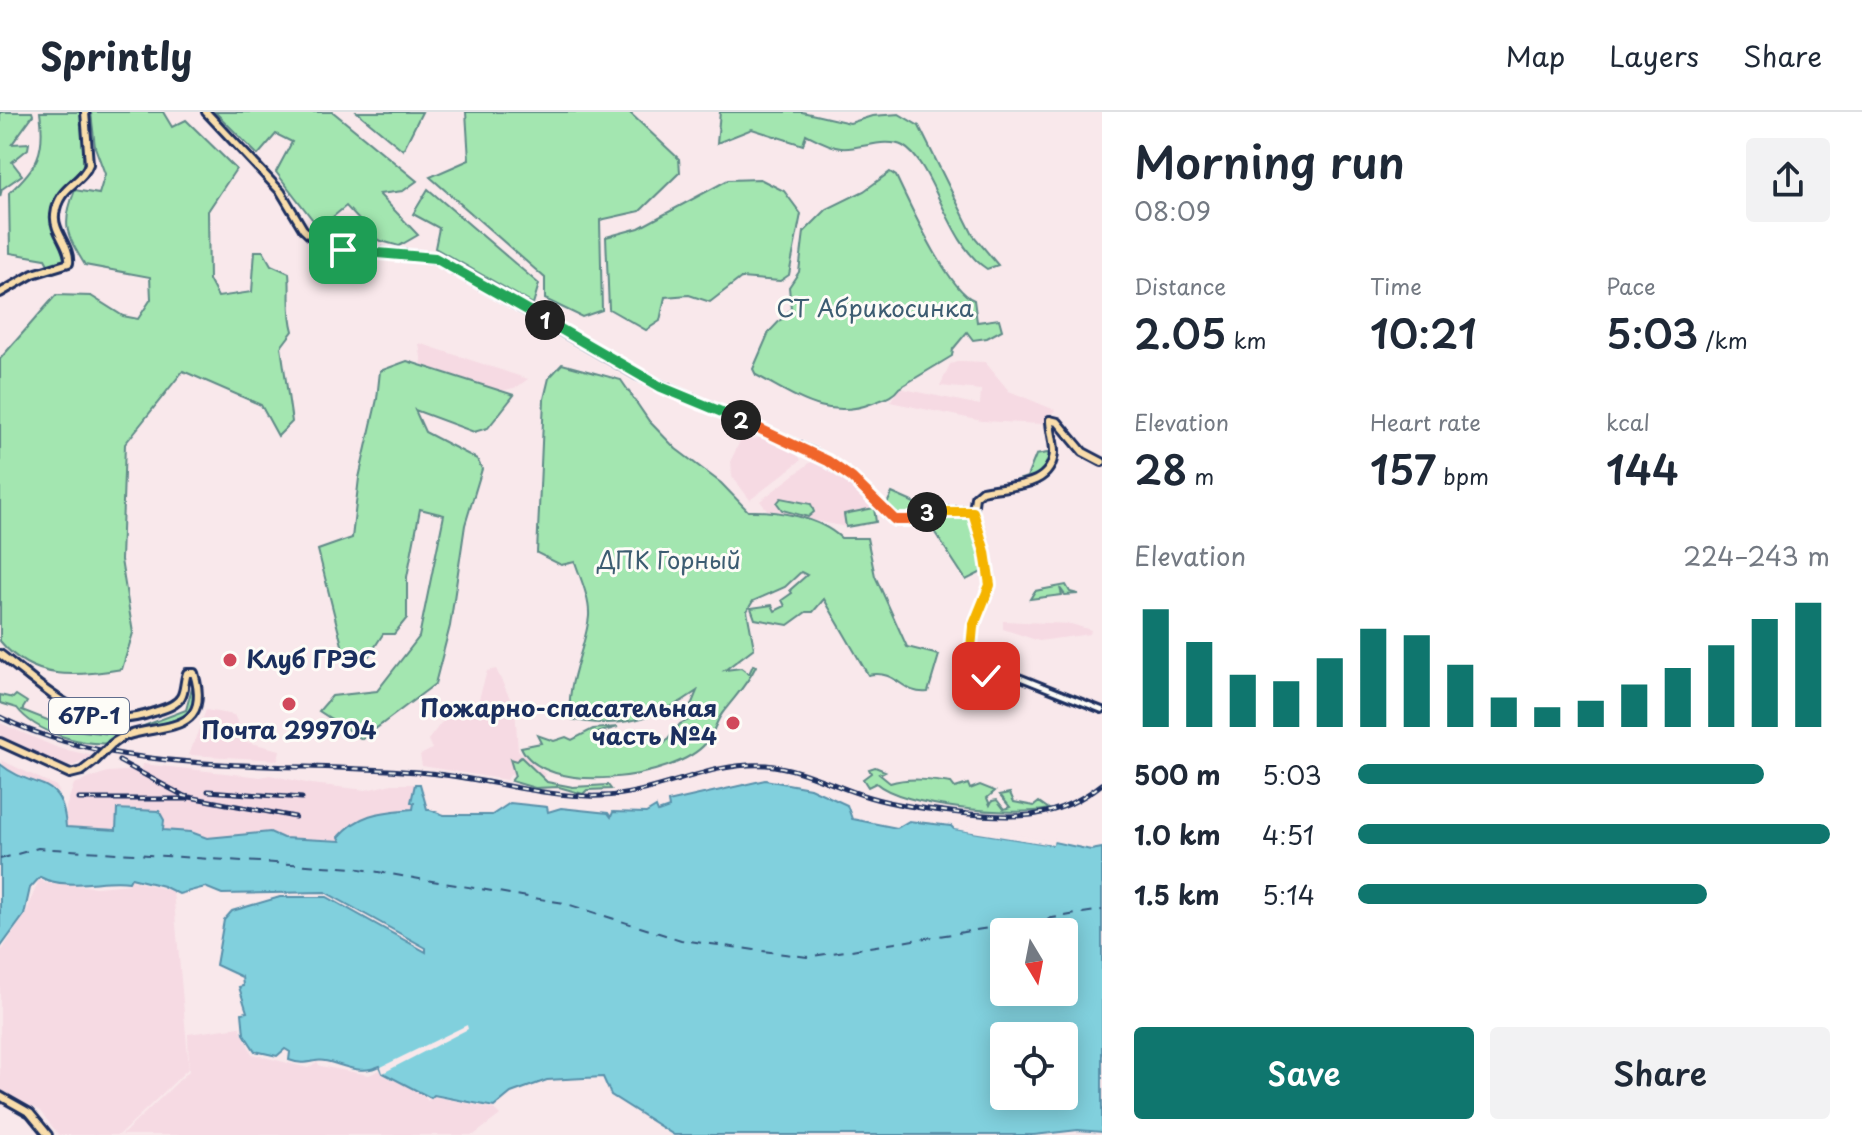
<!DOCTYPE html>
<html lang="en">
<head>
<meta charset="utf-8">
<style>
  body { margin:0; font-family:"Playpen Sans",sans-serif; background:#f2f2f3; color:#1f2937; height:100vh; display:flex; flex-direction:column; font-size:30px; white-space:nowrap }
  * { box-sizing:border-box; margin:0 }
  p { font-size:26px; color:#747a83 }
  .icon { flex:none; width:44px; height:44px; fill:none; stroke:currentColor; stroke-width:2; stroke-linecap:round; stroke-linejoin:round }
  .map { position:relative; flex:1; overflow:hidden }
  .details { display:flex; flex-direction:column; background:#fff; width:760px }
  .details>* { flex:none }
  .needle { width:52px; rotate:170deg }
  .buttons { position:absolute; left:990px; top:806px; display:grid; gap:16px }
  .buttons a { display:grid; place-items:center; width:88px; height:88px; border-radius:8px; background:#fff; box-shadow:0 4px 20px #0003; font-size:40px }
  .pin { position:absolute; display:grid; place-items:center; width:68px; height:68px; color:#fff; margin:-34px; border-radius:16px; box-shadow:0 4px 12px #0006 }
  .km { position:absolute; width:40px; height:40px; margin:-20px; border-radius:50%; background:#222; color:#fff; font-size:22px; line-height:40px; text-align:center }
  .round { display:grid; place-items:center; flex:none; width:84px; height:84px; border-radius:8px; background:#f2f2f3 }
  .summary { display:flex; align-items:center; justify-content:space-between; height:136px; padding:0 32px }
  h1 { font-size:44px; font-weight:600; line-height:60px }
  .metrics { display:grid; grid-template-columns:repeat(3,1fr); gap:12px; height:136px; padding:8px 32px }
  .metrics div { display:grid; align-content:center }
  .metrics b { font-size:40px; font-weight:600 }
  .metrics small { font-size:22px; font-weight:400 }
  .metrics p { font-size:22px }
  .chart { height:224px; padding:16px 32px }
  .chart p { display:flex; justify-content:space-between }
  .chart svg { width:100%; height:144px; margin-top:8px; stroke:#0f766e; stroke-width:6 }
  .primary-button { display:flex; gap:16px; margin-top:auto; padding:16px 32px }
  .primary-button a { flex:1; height:92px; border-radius:8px; background:#0f766e; color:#fff; font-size:32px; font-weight:600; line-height:92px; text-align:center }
  .primary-button a+a { background:#f2f2f3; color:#1f2937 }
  ul { padding:0 32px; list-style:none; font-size:26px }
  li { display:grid; grid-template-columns:128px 96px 1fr; align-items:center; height:60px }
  li i { height:20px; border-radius:10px; background:#0f766e }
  header { display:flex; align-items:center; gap:48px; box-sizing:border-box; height:112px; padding:0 40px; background:#fff; border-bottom:2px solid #e0e1e3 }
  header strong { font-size:38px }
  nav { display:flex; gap:44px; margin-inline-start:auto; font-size:28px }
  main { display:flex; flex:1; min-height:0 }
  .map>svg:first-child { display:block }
  .built { fill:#f6dae3 }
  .green { fill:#a3e6b0; stroke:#5f8a87; stroke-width:2 }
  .water { fill:#81d0dd; stroke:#5890aa; stroke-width:2; fill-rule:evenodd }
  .pier { fill:#f9e8eb }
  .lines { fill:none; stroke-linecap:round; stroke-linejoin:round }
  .ferry { stroke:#34577e; stroke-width:2; stroke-dasharray:10 8; stroke-linecap:butt }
  .minor-casing { stroke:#1b2f5e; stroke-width:10 }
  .major-casing { stroke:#1b2f5e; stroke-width:12 }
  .minor { stroke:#fdfcf7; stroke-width:4 }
  .major { stroke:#f9ddab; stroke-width:6 }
  .rail-casing { stroke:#1b2f5e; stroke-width:5 }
  .rail { stroke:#fdfcf7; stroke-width:2; stroke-dasharray:6; stroke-linecap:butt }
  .major-bridge-casing { stroke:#1b2f5e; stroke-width:12; stroke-linecap:butt }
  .major-bridge { stroke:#f9ddab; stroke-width:6 }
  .split-1-casing { stroke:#fff; stroke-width:16 }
  .split-2-casing { stroke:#fff; stroke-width:16 }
  .split-3-casing { stroke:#fff; stroke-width:16 }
  .split-4-casing { stroke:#fff; stroke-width:16 }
  .split-1 { stroke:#22a559; stroke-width:10 }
  .split-2 { stroke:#22a559; stroke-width:10 }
  .split-3 { stroke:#f0652b; stroke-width:10 }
  .split-4 { stroke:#f5b400; stroke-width:10 }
  .poi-dot { fill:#d1495b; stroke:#fdfcf7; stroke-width:3 }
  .labels { text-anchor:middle; stroke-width:6; stroke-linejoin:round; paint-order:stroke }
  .shield { fill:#fdfcf7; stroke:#5f6c8c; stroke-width:2 }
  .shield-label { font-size:22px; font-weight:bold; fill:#1b2f5e }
  .park-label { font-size:24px; fill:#3d5d72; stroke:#fdfcf7 }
  .poi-label { font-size:24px; font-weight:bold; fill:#1b2f5e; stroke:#fdfcf7; text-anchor:start }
</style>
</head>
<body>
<header>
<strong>Sprintly</strong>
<nav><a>Map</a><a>Layers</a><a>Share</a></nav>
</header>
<main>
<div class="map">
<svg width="1102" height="1023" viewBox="0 0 1102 1023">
  <rect width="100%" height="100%" fill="#f9e8eb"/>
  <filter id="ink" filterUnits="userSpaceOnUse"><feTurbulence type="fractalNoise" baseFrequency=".0125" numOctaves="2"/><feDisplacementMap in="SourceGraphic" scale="16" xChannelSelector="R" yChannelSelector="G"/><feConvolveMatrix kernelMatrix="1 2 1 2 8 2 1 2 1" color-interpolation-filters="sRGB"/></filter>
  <g filter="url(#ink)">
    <!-- built -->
    <g class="built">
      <polygon points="419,231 528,267 517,275 502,279 422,253"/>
      <polygon points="961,249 985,250 1009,279 1055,298 1042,312 982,309 890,290 899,276 980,293 981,278 940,274 950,252"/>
      <polygon points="765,325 796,341 801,348 750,388 732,364 731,348 740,329"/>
      <polygon points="815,347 854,374 874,396 876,410 846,415 768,399 760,389"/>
      <polygon points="1003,509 1071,512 1091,518 1090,522 1039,529 1003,517"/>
      <polygon points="496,557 515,597 518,638 546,663 543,668 510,663 507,668 422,654 420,643 432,637 428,628 441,611 479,587 487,559"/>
      <polygon points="206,598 234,603 247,630 280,638 278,648 189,643"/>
      <polygon points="0,611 58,636 94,644 73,654 53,651 0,624"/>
      <polygon points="1,648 56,674 60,681 5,656"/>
      <polygon points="143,652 261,665 270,663 311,672 366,678 392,672 415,672 413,697 369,703 342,729 283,726 270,720 207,726 191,720 162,719 159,699 124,696 117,697 116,718 66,715 66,695 74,672 107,660 141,658"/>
      <polygon points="39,767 45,771 97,775 129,772 131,768 173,779 189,956 119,1023 59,1023 39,998 0,981 0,841 26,801"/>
      <polygon points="240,915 252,942 308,956 317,950 320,954 369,963 380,958 383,963 421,980 428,989 433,984 494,997 500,1003 474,1023 122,1023 189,959 188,922"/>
    </g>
    <!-- green -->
    <g class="green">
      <polygon points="0,0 32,0 33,3 12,32 29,31 28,37 12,50 22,63 2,77 0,85"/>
      <path d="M40,0H83V58C29,104 69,101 66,150L49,154L45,147L10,141L9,81C37,55 46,41 40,0Z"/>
      <path d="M91,0H163L172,15L186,8L236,57L208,99L209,168L218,185L252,180L255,139H263L271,153L289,161C291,182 287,198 293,219L281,235L292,310L278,324L261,293L183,259L125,332L121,448L133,521L122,557C76,565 33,569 0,529V247L56,183L91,184L123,204L138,207L151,187L150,165L85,153C66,122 61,113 75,78L99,82L105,62L95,35Z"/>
      <polygon points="215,0 333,0 417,69 403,79 379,82 418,123 399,134 378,128 346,94 329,108 347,129 326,125 276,60 292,30 276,22 258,43"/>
      <polygon points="357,0 422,0 403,38"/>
      <polygon points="466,0 629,0 679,47 680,60 640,99 600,108 602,198 582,205 545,187 545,166 430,65 469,48"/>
      <path d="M720,0H802L850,11L872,4L899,2L919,14L973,123L998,153L987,157C947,132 934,51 903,34C885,25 859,38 841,36C829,35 816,27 806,22L803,33L752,17L717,31Z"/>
      <path d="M890,60L896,64C909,91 948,178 974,188L977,210L999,207L1002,218L987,226L973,228L967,220L953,237L952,244L899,276C893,285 883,287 873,291C827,309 796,284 756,263L753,257L769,220L791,197L789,175L799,160L804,120L827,97L864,79Z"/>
      <polygon points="760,67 784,79 801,102 789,163 780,169 741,166 710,190 689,183 665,185 660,209 646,218 609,197 606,125 639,116 728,68"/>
      <polygon points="428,77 539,172 533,192 435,136 439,116 413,102"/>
      <polygon points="407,249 514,283 488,316 474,320 415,298 425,320 477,347 482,357 465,413 450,514 435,572 362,627 319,599 332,584 377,579 419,525 444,403 420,397 407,465 407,506 394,522 383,522 369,544 344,541 318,438 352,426 359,366 377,287 380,259"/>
      <path d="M562,252L621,268L649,309L676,337L721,371L748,399C778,398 819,405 841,426H867L875,464L907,535L939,543L928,580C901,583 898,557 868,563L824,487L813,500H806L788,513L755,507L751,496L772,493L775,499L785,494L782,488L792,481L790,478L807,463L801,460L785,475L753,489L747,499L754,536L725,558L741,556L749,562L753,553L756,554C747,573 736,583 724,599C716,608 714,622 706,631C676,667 544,686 521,635L541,631L537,623L554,629L566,625L572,628L593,617L618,615L597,621V625L658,626L665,631L680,612L698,603H687L697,579C660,606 616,618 571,607C564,575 586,537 589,504C590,487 580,465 575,450L561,453L537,441L544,287L549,266Z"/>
      <path d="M1047,341L1051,343C1048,364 1028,370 1010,371L1027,365L1036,343Z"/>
      <polygon points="892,381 930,398 905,407 892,405 886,394"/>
      <polygon points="781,386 811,392 814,400 808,405 782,398 777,391"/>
      <polygon points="874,396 876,410 846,415 844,402"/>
      <polygon points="933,401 972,404 988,457 966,468 924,404"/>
      <polygon points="1066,473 1070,480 1078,482 1065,483 1060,476 1062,483 1030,487 1035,479"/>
      <path d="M193,572L195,597L183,605L159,613L155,622C147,623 137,621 130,624C123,626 120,631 113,631C83,634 36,621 17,596L0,591V583L13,586L16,583L27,590L22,598L70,617L83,609L121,618L81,613L73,618L120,623L186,598Z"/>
      <polygon points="521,645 547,670 573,675 608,673 611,677 587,678 583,682 559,675 535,676 511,669 515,664 510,647 516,649"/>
      <path d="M875,655L885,659L879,662L890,671C909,665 930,668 951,671L955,676L968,672L970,677L980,673L995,679L987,686L990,693L992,689L997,688L1004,697L1010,695L1000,683L1010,681L1014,690L1034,694L1039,690L1049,697C1014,705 902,695 876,671L868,675L863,667L871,661L869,657Z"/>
    </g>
    <!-- water -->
    <path class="water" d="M0,652C34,680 62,660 66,715L116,718L117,697L159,699L164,708L163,718L191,720L207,726L270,720L283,726L341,729L339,725C360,700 383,700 413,697L414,691L411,690L415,672H420L427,697L444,703H492L510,691L547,695L548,700L561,696L608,701L611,705L613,700L646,701L656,695L658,700L669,696L668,690L765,668L810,676L847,693L852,707L897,716L909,709L951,714L954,717L1052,733L1054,730L1091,738L1102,736V1020L1078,1018L1034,1023H674L611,983L603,965L547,968L511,981L494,995L434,983L431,986L383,961L380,954C354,966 333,945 315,949C304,951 300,952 289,948L290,940L285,937L277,944L255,939L244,922L242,901L247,900L239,875L243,874L242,865L216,853L224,808L232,799L280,785H327L426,840V836L325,780L222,782L205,775L179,782L163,774L131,766L129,770C103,766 67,779 40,765L30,776L24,803L0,836ZM1004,820H1064V880H1004ZM1004,924H1064V984H1004Z"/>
    <!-- pier -->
    <g class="pier">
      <polygon points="954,712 1050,729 1054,726 1053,733 954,717"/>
      <polygon points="467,913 468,917 383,961 381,955"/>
    </g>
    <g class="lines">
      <!-- ferry -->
      <polyline class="ferry" points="0,747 38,736 354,756 564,791 681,828 807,845 1102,798"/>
      <defs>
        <polyline id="minor" points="973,400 990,463 990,473 973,515 969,570 1001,558 1102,598"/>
        <g id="major">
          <path d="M206,0L281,80L303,117L321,134L435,146L637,263L814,341L852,366L895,408H908L933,399L973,400L975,385L982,379C1009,373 1052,377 1054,340C1054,329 1050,318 1050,308"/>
          <path d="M0,181L33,162L69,151C71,134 53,120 55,103C58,74 82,72 89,52L85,0"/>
          <polyline points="1050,308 1058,310 1083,340 1102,350"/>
          <path d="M0,542C50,580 88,624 154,600C163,597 176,594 181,585C185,578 184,569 187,561H194C216,633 141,606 112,632"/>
          <polyline points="0,630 70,662 82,659 95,649"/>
          <polyline points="0,984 30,1001 48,1023"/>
        </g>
      </defs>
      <!-- minor casing -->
      <use href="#minor" class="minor-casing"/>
      <!-- major casing -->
      <use href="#major" class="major-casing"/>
      <!-- minor -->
      <use href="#minor" class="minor"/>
      <!-- major -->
      <use href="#major" class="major"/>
      <defs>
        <g id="rail">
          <path d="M0,605C123,667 292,648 428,661C485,666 543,686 601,684C658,683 708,649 766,653C802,656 835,675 869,685C906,696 1000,709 1037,702C1061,698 1083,687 1102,672"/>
          <polyline points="119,649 184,684 295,705"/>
          <polyline points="208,679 302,686"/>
          <polyline points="79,687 187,687"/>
        </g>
      </defs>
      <!-- rail casing -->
      <use href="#rail" class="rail-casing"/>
      <!-- rail -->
      <use href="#rail" class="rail"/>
      <defs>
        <polyline id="major-bridge" points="95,649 112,632"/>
      </defs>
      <!-- major-bridge casing -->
      <use href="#major-bridge" class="major-bridge-casing"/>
      <!-- major-bridge -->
      <use href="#major-bridge" class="major-bridge"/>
    </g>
  </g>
  <g class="lines" filter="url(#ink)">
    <defs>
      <polyline id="split-1" points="343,138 435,146 545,208"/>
      <polyline id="split-2" points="545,208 661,275 741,308"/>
      <polyline id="split-3" points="741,308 828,349 852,366 895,408 908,408 927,400"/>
      <polyline id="split-4" points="927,400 973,400 985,440 990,473 973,515 968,568 973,571 986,564"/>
    </defs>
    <!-- split-1 casing -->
    <use href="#split-1" class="split-1-casing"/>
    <!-- split-2 casing -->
    <use href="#split-2" class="split-2-casing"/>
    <!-- split-3 casing -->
    <use href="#split-3" class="split-3-casing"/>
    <!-- split-4 casing -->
    <use href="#split-4" class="split-4-casing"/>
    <!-- split-1 -->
    <use href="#split-1" class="split-1"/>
    <!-- split-2 -->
    <use href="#split-2" class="split-2"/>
    <!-- split-3 -->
    <use href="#split-3" class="split-3"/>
    <!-- split-4 -->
    <use href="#split-4" class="split-4"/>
  </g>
  <!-- markers -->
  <g class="poi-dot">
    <circle cx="230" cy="548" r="8"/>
    <circle cx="289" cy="592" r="8"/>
    <circle cx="733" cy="611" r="8"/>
  </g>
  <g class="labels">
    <!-- shield labels -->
    <rect class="shield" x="49" y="586" width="80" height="36" rx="6"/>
    <g class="shield-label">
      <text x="89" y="612">67Р-1</text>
    </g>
    <!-- park labels -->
    <g class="park-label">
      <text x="875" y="205">СТ Абрикосинка</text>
      <text x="669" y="457">ДПК Горный</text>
    </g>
    <!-- poi labels -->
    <g class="poi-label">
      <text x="246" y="556">Клуб ГРЭС</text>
      <text x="717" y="605" text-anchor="end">Пожарно-спасательная<tspan x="717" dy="28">часть №4</tspan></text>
      <text x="289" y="627" text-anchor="middle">Почта 299704</text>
    </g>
  </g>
</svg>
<div class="buttons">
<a><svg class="needle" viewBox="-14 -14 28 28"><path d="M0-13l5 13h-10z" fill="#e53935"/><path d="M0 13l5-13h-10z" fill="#747a83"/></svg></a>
<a><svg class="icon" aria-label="locate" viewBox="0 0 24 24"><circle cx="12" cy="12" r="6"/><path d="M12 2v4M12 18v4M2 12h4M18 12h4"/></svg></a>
</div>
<div class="pin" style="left:343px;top:138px;background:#1e9e55"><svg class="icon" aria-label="arrive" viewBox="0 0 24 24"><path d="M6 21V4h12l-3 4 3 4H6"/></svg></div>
<div class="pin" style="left:986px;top:564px;background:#d93025"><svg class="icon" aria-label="check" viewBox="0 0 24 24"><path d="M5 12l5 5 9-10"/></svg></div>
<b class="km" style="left:545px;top:208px">1</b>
<b class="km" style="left:741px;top:308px">2</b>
<b class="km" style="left:927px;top:400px">3</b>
</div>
<section class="details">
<div class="summary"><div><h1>Morning run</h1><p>08:09</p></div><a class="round"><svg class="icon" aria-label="share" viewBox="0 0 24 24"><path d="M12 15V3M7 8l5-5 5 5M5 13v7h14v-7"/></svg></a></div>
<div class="metrics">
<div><p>Distance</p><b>2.05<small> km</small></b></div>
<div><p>Time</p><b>10:21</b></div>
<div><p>Pace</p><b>5:03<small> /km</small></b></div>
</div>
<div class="metrics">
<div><p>Elevation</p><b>28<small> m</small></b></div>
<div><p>Heart rate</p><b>157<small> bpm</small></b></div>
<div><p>kcal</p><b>144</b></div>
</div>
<div class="chart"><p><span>Elevation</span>224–243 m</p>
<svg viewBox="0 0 160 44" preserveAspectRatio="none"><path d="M5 44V8M15 44V18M25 44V28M35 44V30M45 44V23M55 44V14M65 44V16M75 44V25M85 44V35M95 44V38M105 44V36M115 44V31M125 44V26M135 44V19M145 44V11M155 44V6"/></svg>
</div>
<ul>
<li><b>500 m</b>5:03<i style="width:86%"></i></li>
<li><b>1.0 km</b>4:51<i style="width:100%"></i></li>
<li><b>1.5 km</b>5:14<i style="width:74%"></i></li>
</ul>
<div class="primary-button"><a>Save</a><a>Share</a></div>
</section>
</main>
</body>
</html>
